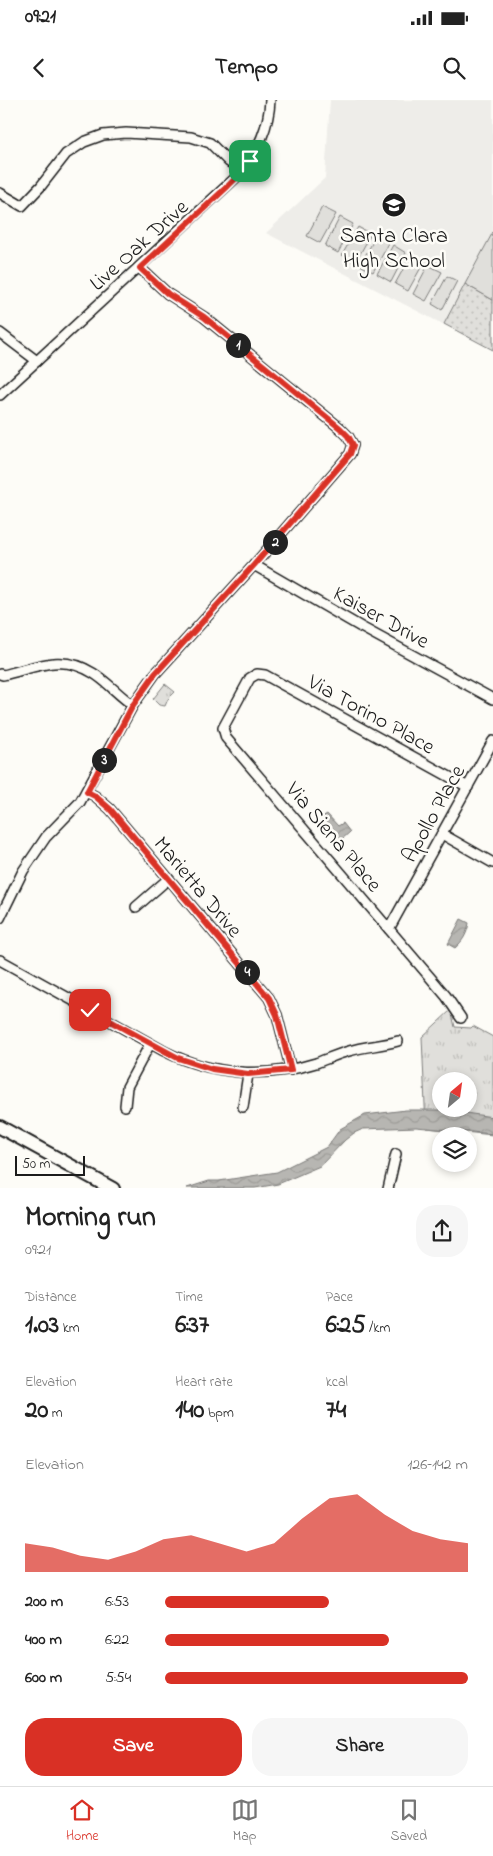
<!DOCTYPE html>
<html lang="en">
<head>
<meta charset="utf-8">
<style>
  body { margin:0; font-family:"Indie Flower",sans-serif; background:#f6f6f6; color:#222; height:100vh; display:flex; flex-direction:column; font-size:19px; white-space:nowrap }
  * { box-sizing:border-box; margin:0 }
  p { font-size:16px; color:#767676 }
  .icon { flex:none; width:28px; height:28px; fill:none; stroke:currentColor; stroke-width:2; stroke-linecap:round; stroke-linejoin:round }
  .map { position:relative; height:1088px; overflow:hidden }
  .panel { display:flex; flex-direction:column; background:#fff; flex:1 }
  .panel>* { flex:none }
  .needle { width:32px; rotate:29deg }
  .tools { position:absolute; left:432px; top:972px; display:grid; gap:10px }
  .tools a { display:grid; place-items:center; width:45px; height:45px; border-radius:50%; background:#fff; box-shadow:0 2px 8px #0003; font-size:25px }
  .scale { position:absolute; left:15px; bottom:12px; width:70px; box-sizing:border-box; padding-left:5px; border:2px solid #1c1c1c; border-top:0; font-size:14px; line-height:18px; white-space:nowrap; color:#1c1c1c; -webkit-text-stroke:4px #fdfcf7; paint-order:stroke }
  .pin { position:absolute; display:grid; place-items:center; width:42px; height:42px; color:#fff; margin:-21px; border-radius:10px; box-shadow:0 2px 8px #0006 }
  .km { position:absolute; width:25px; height:25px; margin:-12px; border-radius:50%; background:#222; color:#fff; font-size:14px; line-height:25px; text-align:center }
  .round { display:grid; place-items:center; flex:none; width:52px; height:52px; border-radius:20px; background:#f6f6f6 }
  .overview { display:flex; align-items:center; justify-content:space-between; height:85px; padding:0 25px }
  h1 { font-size:28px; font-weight:800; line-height:38px }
  .stats { display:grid; grid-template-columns:repeat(3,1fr); gap:8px; height:85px; padding:5px 25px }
  .stats div { display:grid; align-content:center }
  .stats b { font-size:25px; font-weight:800 }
  .stats small { font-size:14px; font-weight:400 }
  .stats p { font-size:14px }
  .chart { height:140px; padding:10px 25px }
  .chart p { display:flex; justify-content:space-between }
  .chart svg { width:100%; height:90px; margin-top:5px; fill:#d93025; opacity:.7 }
  .button { display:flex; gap:10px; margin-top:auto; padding:10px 25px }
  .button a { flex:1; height:58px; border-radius:20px; background:#d93025; color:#fff; font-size:20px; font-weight:800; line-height:58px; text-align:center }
  .button a+a { background:#f6f6f6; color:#222 }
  ul { padding:0 25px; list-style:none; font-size:16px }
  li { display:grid; grid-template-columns:80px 60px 1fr; align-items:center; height:38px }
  li i { height:12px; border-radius:6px; background:#d93025 }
  .status { display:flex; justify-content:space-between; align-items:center; height:35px; padding:0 25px; background:#fff; direction:ltr }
  .status svg { height:14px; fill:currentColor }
  header { display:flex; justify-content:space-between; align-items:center; height:65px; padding:0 25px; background:#fff; font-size:22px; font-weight:800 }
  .tabs { display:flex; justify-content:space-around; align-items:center; height:70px; border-top:1px solid #e0e0e0; background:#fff; font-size:14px; color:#767676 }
  .tabs a { display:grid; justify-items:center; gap:2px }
  .tabs .on { color:#d93025 }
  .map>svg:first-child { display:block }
  .built { fill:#eeede9 }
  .grass { fill:url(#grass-dots); stroke:#7e7e7c }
  .park { fill:url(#park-tufts); stroke:#7e7e7c; fill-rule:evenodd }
  .pitch { fill:#e0dfdb; stroke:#7e7e7c }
  .water { fill:url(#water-waves); stroke:#797876 }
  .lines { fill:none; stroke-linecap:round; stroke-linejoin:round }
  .minor-casing { stroke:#1c1c1c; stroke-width:12 }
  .secondary-casing { stroke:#1c1c1c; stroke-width:16 }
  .minor { stroke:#fdfcf7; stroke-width:9 }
  .secondary { stroke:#fdfcf7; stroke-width:12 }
  .route-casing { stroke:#fff; stroke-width:10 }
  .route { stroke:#d93025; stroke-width:6 }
  .labels { text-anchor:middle; stroke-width:5; stroke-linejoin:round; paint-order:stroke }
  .poi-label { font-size:22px; fill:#1c1c1c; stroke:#fdfcf7 }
  .street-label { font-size:22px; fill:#1c1c1c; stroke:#fdfcf7 }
</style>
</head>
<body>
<div class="status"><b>09:21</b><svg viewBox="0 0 49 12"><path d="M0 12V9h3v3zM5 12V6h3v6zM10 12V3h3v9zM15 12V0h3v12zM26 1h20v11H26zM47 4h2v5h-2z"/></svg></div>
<header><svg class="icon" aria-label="back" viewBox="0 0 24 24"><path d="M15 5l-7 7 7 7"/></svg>Tempo<svg class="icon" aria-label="search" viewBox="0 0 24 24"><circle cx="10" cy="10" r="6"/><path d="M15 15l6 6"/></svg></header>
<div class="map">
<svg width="493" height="1089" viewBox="0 0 493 1089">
  <defs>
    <pattern id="grass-dots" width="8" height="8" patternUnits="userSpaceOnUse" patternTransform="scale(1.25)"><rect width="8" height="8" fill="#e0dfdb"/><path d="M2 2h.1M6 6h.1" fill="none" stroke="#c0bfbb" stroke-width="1.8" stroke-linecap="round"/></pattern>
    <pattern id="park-tufts" width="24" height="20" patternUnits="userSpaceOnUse" patternTransform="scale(1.25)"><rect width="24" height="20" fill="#e0dfdb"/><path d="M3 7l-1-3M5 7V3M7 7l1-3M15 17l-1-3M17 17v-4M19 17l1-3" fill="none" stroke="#c0bfbb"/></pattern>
    <pattern id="water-waves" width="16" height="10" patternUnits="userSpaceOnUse" patternTransform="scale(1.25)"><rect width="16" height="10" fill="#b7b6b2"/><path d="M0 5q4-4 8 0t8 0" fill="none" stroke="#9d9c98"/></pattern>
  </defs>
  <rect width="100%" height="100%" fill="#fdfcf7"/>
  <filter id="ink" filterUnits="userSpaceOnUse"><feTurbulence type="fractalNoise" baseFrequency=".02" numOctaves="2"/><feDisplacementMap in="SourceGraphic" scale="10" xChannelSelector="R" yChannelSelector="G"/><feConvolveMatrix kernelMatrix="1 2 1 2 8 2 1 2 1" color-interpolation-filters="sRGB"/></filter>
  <g filter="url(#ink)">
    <!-- built -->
    <polygon class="built" points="330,0 493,0 493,250 266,133 325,78"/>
    <!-- grass -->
    <polygon class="grass" points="465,184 493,200 493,250 444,224"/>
    <!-- park -->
    <g class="park">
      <polygon points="165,584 175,592 168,599 165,606 159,605 153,599"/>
      <path d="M451,910L455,927L471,928L473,926L493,937V1035L426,1028L422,937ZM441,981H469V1009H441Z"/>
    </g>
    <!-- pitch -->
    <g class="pitch">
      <polygon points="322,107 336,114 320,143 307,136"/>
      <polygon points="340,117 353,124 338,153 325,146"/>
      <polygon points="358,127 371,134 355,163 342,155"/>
      <polygon points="493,132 493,200 465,184"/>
      <polygon points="376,136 389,143 373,172 360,165"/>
      <polygon points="393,145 406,153 391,182 377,174"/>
      <polygon points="411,155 424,162 408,191 395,184"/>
      <polygon points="428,165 442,172 426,201 413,194"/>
      <polygon points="447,176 457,181 442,210 432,204"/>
    </g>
    <!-- water -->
    <g class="water">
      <polygon points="327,714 338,726 343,723 350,732 341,740 322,717"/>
      <path d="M461,819L469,823C467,834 463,841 455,848L448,844Z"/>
      <polygon points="406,1010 444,1010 493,1017 493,1034 416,1027 363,1029 354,1033 345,1040 320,1066 278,1084 255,1088 187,1088 209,1081 219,1081 277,1072 327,1047 340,1029 365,1015"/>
    </g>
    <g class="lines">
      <defs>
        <g id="minor">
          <polyline points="0,93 22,106 41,86 66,54 84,42 103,35 126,33 191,37 210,43 229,62 243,71"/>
          <polyline points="0,233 37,261"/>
          <path d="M0,295L243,71C258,49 269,27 270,0"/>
          <polyline points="254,465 361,527 493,599"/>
          <path d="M0,574L3,575C37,567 61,553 93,573C108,582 119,596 133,605"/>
          <polyline points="87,692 95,696 110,709 269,898 277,915 291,970"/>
          <polyline points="442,734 493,763"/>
          <polyline points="136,807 167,780"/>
          <polyline points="0,818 23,771 46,737 80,702 133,605 155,574 254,465 350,354 353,345 348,336 340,328 204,217 168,194 140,168"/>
          <polyline points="389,829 493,641"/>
          <path d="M0,860L164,951C212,975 265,979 316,963C327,959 338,954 349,951C365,946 381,946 398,941"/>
          <polyline points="461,918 446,896 226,638 223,628 250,578 257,574 265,575 468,687"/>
          <polyline points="125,1006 127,987 150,944"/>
          <polyline points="243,1007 248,974"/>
          <polyline points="388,1089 396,1054"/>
        </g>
        <polyline id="secondary" points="0,1027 113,1089"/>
      </defs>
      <!-- minor casing -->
      <use href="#minor" class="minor-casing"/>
      <!-- secondary casing -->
      <use href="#secondary" class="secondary-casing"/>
      <!-- minor -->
      <use href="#minor" class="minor"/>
      <!-- secondary -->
      <use href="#secondary" class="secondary"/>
    </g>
  </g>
  <g class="lines" filter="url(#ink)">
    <defs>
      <polyline id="route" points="90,910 178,958 212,969 248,974 291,970 277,915 269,898 110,709 95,696 87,692 133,605 155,574 254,465 350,354 353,345 348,336 340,328 204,217 168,194 140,168 228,86 243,71 250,61"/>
    </defs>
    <!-- route casing -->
    <use href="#route" class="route-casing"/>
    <!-- route -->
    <use href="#route" class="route"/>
  </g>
  <!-- icons -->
  <defs>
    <symbol id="school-disc" viewBox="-11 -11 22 22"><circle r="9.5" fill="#1c1c1c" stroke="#fdfcf7"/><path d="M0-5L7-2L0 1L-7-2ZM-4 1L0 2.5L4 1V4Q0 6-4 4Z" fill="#fff"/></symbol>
  </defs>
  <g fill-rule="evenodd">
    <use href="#school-disc" x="380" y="91" width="28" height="28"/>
  </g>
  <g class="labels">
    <!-- poi labels -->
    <g class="poi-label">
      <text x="394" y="142">Santa Clara<tspan x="394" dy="25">High School</tspan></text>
    </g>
    <!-- street labels -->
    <g class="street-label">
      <text transform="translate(138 144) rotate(-42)" y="8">Live Oak Drive</text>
      <text transform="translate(382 516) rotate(29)" y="8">Kaiser Drive</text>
      <text transform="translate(372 613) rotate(29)" y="8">Via Torino Place</text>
      <text transform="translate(432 713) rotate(-61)" y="8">Apollo Place</text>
      <text transform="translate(335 736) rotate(50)" y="8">Via Siena Place</text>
      <text transform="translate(199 786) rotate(50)" y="8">Marietta Drive</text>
    </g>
  </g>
</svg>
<div class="tools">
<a><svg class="needle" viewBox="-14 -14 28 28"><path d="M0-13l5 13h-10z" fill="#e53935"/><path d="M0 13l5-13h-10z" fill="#767676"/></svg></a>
<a><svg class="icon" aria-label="layers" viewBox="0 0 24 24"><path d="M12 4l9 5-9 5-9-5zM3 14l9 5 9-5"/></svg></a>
</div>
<div class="scale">50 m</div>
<div class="pin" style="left:250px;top:61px;background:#1e9e55"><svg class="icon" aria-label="arrive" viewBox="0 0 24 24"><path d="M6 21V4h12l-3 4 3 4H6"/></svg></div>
<div class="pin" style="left:90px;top:910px;background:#d93025"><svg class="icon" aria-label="check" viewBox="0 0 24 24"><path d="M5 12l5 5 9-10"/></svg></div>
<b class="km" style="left:238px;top:245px">1</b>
<b class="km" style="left:275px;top:442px">2</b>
<b class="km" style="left:104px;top:660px">3</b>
<b class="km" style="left:247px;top:872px">4</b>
</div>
<section class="panel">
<div class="overview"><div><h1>Morning run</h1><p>09:21</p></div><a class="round"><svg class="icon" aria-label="share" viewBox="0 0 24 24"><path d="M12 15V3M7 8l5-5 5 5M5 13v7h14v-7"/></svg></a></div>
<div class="stats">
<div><p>Distance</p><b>1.03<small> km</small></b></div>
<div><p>Time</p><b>6:37</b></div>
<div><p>Pace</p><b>6:25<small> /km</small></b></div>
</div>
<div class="stats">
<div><p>Elevation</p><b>20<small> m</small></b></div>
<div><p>Heart rate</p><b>140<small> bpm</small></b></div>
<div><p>kcal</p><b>74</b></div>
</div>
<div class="chart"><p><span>Elevation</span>126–142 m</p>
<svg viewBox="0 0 160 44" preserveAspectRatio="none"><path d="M0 44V30L10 32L20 36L30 38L40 34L50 28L60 26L70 30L80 34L90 30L100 18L110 8L120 6L130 16L140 24L150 28L160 30V44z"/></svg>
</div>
<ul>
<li><b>200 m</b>6:53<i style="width:54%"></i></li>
<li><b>400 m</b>6:22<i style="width:74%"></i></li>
<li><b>600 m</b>5:54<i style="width:100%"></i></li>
</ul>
<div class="button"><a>Save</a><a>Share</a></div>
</section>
<nav class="tabs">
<a class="on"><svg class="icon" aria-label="home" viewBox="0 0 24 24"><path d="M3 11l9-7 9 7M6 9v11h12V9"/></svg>Home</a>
<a><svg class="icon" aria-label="map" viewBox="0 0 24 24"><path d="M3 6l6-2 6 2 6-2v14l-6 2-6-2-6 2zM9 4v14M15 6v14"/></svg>Map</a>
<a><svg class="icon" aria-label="saved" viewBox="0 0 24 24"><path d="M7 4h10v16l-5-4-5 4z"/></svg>Saved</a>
</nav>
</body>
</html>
